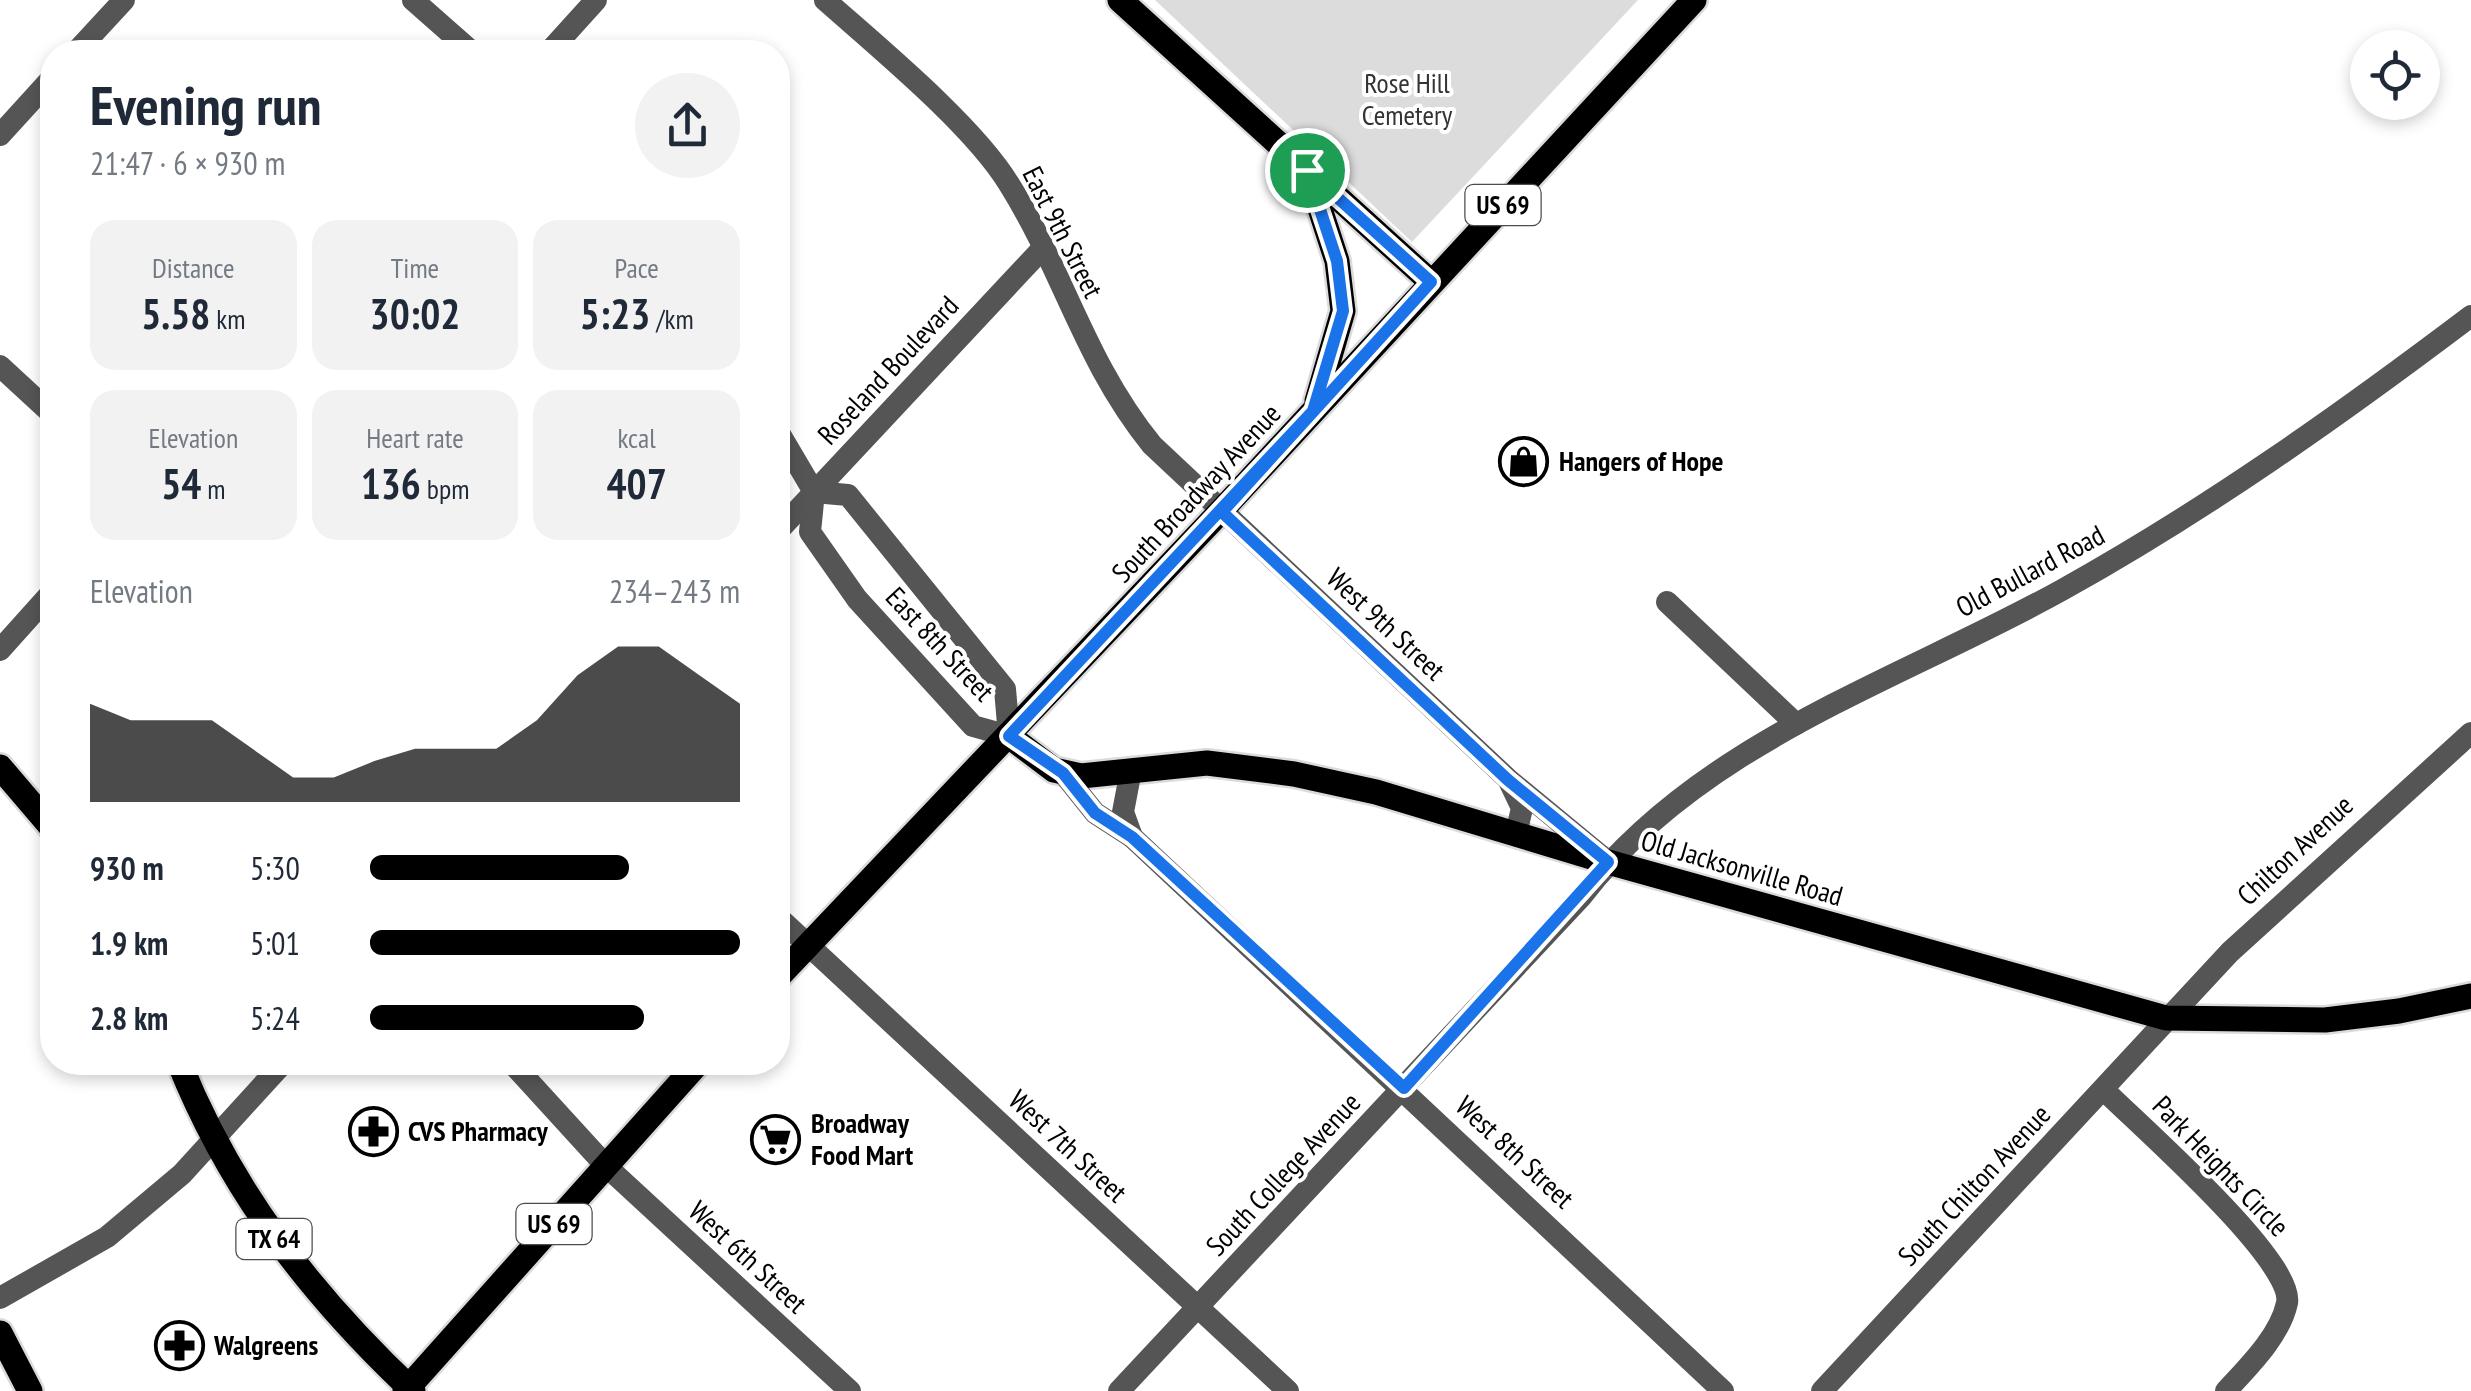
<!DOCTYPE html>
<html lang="en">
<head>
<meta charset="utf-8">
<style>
  body { margin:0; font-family:"PT Sans Narrow",sans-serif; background:#f2f2f3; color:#1f2937; height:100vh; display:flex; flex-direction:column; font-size:38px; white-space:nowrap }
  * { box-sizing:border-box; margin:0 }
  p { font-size:32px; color:#747a83 }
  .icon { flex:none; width:55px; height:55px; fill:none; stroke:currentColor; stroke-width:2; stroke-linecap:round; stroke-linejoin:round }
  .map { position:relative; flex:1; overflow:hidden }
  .side { position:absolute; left:40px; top:40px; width:750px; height:1035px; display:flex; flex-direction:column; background:#fff; border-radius:40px; box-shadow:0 5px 15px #0003 }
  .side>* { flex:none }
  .controls { position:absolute; left:2350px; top:30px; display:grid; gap:20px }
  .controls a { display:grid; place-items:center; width:90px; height:90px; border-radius:50%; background:#fff; box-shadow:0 5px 15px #0003; font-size:50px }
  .pin { position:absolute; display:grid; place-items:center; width:85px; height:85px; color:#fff; margin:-42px; border:5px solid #fff; border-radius:50%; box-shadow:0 2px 10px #0007 }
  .round { display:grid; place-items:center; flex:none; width:105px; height:105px; border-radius:52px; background:#f2f2f3 }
  .head { display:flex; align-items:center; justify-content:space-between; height:170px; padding:0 50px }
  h1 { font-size:55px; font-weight:800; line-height:75px }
  .stats { display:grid; grid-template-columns:repeat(3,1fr); gap:15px; height:170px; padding:10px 50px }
  .stats div { display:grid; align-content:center; border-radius:25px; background:#f2f2f3; text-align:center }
  .stats b { font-size:42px; font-weight:800 }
  .stats small { font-size:28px; font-weight:400 }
  .stats p { font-size:28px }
  .chart { height:280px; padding:20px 50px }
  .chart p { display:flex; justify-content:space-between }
  .chart svg { width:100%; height:180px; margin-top:10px; fill:#000; opacity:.7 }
  ul { padding:0 50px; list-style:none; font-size:32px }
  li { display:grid; grid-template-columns:160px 120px 1fr; align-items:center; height:75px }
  li i { height:25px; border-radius:12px; background:#000 }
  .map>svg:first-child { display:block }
  .green { fill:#dcdcdc }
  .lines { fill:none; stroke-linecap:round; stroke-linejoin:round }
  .major-casing { stroke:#dbdbdb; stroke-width:30 }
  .minor { stroke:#555; stroke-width:22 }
  .major { stroke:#000; stroke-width:25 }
  .route-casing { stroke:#fff; stroke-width:20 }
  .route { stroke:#1a73e8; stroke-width:12 }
  .labels { text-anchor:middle; stroke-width:8; stroke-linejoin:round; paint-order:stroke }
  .shield { fill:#fff; stroke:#4c4c4c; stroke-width:2.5 }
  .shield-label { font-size:25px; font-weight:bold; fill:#000 }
  .park-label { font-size:28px; fill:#333; stroke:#fff }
  .street-label { font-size:28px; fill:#000; stroke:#fff }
  .poi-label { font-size:28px; font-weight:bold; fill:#000; stroke:#fff; text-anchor:start }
</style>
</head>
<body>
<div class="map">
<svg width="2471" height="1391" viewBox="0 0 2471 1391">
  <rect width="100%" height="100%" fill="#fff"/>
  <!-- green -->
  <polygon class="green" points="1155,0 1638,0 1412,242"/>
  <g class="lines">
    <defs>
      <g id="major">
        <polyline points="1120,0 1431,282"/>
        <polyline points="1309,175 1337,261 1343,311 1317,401"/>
        <polyline points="1009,736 1054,770 1081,776 1207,763 1294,774 1376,792 1608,862 2166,1018 2325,1020 2399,1011 2471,996"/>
        <polyline points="0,767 52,828"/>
        <polyline points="778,977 1221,511 1694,0"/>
        <path d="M179,1062C231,1192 312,1296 413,1391"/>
        <polyline points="0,1333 30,1391"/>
        <polyline points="405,1391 699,1062"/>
      </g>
    </defs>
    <!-- major casing -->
    <use href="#major" class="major-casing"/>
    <!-- minor -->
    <g class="minor">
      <polyline points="413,0 472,52"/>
      <path d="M825,0C878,47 973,125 1009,184C1064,272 1084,361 1152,445L1509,780L1606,860"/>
      <polyline points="76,52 124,0"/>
      <polyline points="549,52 596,0"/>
      <polyline points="0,135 52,78"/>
      <polyline points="0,366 52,414"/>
      <polyline points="778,431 814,492 810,532 857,599 973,726 1009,736 1005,689 848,495 814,492"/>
      <polyline points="778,531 1042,249"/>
      <polyline points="1667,602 1796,724"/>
      <polyline points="0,650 52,592"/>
      <polyline points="1131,770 1123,812 1132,837"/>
      <polyline points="1063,773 1095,813 1132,837 1723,1391"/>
      <polyline points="1510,783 1522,808 1516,834"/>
      <polyline points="778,917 1288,1391"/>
      <polyline points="511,1062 606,1166 850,1391"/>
      <path d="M2104,1090C2138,1124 2295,1261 2287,1303C2280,1336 2248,1367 2226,1391"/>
      <polyline points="0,1298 107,1237 182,1174 284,1062"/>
      <path d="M1119,1391L1581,897C1700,742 1898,681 2062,590C2206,510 2340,415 2471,316"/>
      <polyline points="1822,1391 2230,952 2471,733"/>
    </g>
    <!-- major -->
    <use href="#major" class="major"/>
  </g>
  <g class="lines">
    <defs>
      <polyline id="route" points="1307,170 1337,261 1343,311 1313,411 1009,736 1063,773 1095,813 1132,837 1404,1088 1608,862 1508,780 1222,512 1431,282 1307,170"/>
    </defs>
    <!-- route casing -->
    <use href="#route" class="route-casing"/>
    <!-- route -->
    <use href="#route" class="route"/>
  </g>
  <!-- icons -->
  <defs>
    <symbol id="shop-ring" viewBox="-11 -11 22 22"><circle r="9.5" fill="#fff" stroke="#000" stroke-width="1.5"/><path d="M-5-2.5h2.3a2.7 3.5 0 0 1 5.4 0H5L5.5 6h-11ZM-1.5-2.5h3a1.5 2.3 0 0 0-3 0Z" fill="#000"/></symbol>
    <symbol id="pharmacy-ring" viewBox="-11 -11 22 22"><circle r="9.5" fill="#fff" stroke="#000" stroke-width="1.5"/><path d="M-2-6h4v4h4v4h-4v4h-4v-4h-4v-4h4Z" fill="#000"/></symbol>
    <symbol id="supermarket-ring" viewBox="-11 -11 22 22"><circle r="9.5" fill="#fff" stroke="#000" stroke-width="1.5"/><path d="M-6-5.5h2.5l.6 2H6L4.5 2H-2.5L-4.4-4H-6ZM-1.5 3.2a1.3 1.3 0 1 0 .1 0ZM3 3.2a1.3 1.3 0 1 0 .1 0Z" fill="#000"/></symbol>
  </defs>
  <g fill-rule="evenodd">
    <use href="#shop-ring" x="1496" y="434" width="55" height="55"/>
    <use href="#pharmacy-ring" x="346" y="1104" width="55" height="55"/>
    <use href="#supermarket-ring" x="748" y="1112" width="55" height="55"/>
    <use href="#pharmacy-ring" x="152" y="1318" width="55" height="55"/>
  </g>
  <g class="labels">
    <!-- shield labels -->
    <g class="shield">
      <rect x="1465.5" y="185" width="75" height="40" rx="8"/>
      <rect x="516.5" y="1204" width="75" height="40" rx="8"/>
      <rect x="236.5" y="1219" width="75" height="40" rx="8"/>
    </g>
    <g class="shield-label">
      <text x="1503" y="214">US 69</text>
      <text x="554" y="1233">US 69</text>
      <text x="274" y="1248">TX 64</text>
    </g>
    <!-- park labels -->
    <g class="park-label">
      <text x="1407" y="93">Rose Hill<tspan x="1407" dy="32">Cemetery</tspan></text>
    </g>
    <!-- street labels -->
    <g class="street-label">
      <text transform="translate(1063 232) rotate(63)" y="10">East 9th Street</text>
      <text transform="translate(888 370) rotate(-47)" y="10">Roseland Boulevard</text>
      <text transform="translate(1196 493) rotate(-47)" y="10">South Broadway Avenue</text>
      <text transform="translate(2030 571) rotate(-28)" y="10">Old Bullard Road</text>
      <text transform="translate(1386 624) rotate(43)" y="10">West 9th Street</text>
      <text transform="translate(940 644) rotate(47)" y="10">East 8th Street</text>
      <text transform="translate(2295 850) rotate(-43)" y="10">Chilton Avenue</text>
      <text transform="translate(1742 868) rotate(16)" y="10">Old Jacksonville Road</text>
      <text transform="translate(1068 1146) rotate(43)" y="10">West 7th Street</text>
      <text transform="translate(1515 1152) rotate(43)" y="10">West 8th Street</text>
      <text transform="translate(2221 1166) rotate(46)" y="10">Park Heights Circle</text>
      <text transform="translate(1283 1174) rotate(-47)" y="10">South College Avenue</text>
      <text transform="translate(1974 1185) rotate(-47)" y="10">South Chilton Avenue</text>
      <text transform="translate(748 1257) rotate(43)" y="10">West 6th Street</text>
    </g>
    <!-- poi labels -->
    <g class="poi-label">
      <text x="1559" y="471">Hangers of Hope</text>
      <text x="811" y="1133">Broadway<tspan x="811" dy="32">Food Mart</tspan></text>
      <text x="408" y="1141">CVS Pharmacy</text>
      <text x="214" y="1355">Walgreens</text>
    </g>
  </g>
</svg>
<div class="controls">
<a><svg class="icon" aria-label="locate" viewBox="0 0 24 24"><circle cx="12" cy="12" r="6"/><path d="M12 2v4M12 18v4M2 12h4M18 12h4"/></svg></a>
</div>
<div class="pin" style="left:1307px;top:170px;background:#1e9e55"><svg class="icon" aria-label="arrive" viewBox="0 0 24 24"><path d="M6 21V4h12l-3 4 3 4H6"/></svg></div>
<section class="side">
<div class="head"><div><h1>Evening run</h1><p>21:47 · 6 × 930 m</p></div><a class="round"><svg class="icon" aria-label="share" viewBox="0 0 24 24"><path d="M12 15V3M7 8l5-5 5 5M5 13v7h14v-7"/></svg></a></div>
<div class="stats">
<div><p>Distance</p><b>5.58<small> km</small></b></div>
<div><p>Time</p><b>30:02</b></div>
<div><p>Pace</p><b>5:23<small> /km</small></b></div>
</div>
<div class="stats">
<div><p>Elevation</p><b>54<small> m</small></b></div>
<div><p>Heart rate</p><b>136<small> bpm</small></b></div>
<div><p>kcal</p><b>407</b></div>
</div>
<div class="chart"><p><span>Elevation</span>234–243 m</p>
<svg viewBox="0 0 160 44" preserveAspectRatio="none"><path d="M0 44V20L10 24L20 24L30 24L40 31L50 38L60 38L70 34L80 31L90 31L100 31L110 24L120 13L130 6L140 6L150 13L160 20V44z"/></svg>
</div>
<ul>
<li><b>930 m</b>5:30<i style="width:70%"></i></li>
<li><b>1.9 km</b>5:01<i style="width:100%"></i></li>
<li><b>2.8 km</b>5:24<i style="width:74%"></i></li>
</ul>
</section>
</div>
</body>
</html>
